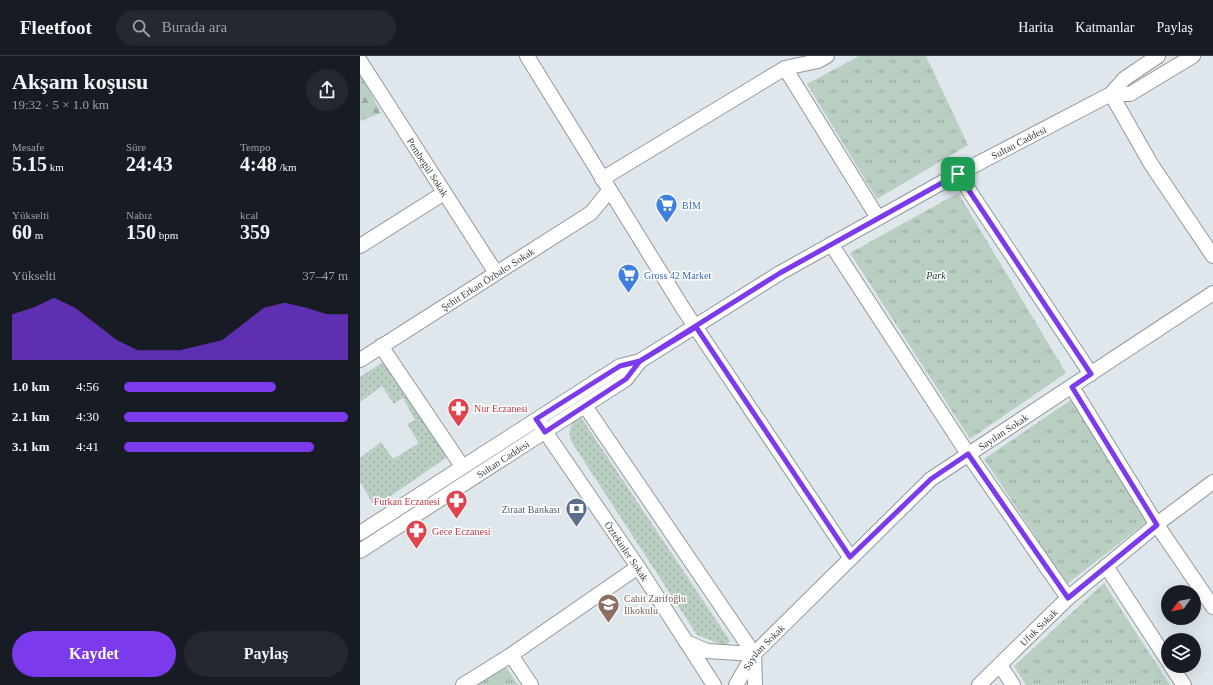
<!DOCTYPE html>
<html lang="tr">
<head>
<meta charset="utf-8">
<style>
  body { margin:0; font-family:Georgia,serif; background:#242831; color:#f1f3f6; height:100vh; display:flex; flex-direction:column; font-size:15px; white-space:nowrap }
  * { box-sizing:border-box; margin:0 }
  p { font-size:13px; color:#9ea1a6 }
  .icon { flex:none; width:22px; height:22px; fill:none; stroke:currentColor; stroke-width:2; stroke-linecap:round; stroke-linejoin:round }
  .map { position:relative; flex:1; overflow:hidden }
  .drawer { display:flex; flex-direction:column; background:#171b24; width:360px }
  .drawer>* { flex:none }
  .needle { width:26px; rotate:237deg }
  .controls { position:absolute; left:801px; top:529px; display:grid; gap:8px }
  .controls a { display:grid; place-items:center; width:40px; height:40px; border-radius:50%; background:#171b24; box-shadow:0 4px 16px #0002; font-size:20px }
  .pin { position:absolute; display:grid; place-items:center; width:34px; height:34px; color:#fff; margin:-17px; border-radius:8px; box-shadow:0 2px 6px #0006 }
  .round { display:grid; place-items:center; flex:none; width:42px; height:42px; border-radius:21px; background:#242831 }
  .summary { display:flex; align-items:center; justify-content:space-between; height:68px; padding:0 12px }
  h1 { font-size:22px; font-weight:700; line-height:30px }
  .figures { display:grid; grid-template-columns:repeat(3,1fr); gap:6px; height:68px; padding:4px 12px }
  .figures div { display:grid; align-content:center }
  .figures b { font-size:20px; font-weight:700 }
  .figures small { font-size:11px; font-weight:400 }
  .figures p { font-size:11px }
  .chart { height:112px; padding:8px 12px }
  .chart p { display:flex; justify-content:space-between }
  .chart svg { width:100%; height:72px; margin-top:4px; fill:#7c3aed; opacity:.7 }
  .action { display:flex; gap:8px; margin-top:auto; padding:8px 12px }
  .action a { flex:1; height:46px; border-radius:24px; background:#7c3aed; color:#fff; font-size:16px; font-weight:700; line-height:46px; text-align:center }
  .action a+a { background:#242831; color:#f1f3f6 }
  ul { padding:0 12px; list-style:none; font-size:13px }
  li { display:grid; grid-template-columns:64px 48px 1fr; align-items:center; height:30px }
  li i { height:10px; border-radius:5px; background:#7c3aed }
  header { display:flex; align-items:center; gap:24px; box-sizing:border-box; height:56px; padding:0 20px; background:#171b24; border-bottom:1px solid #363941 }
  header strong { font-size:19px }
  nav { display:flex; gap:22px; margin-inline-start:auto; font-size:14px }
  .search { width:280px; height:36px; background:#242831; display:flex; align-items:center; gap:10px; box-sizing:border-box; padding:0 14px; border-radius:22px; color:#9ea1a6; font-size:15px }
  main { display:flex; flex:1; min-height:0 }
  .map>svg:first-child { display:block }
  .grass { fill:url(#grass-dots) }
  .forest { fill:url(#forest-firs) }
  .park { fill:url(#park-tufts) }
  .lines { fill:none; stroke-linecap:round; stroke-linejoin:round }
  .minor-casing { stroke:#91989e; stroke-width:16 }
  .minor { stroke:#fff; stroke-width:14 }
  .route-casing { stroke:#fff; stroke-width:8 }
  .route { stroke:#7c3aed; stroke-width:5 }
  .labels { text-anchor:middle; stroke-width:3; stroke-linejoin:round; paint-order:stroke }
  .street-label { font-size:10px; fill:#3a3d40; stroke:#fff }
  .shop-label { font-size:10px; fill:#366cbe; stroke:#fff; text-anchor:start }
  .park-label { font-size:10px; font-style:italic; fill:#0c3924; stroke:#fff }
  .health-label { font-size:10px; fill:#be3a42; stroke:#fff; text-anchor:start }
  .service-label { font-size:10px; fill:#4e5e75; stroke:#fff; text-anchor:end }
  .education-label { font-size:10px; fill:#785e54; stroke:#fff; text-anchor:start }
</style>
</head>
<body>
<header>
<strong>Fleetfoot</strong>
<div class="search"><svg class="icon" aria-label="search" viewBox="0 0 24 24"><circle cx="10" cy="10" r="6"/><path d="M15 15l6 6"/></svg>Burada ara</div>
<nav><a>Harita</a><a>Katmanlar</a><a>Paylaş</a></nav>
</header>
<main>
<section class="drawer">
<div class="summary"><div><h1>Akşam koşusu</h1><p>19:32 · 5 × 1.0 km</p></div><a class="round"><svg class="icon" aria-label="share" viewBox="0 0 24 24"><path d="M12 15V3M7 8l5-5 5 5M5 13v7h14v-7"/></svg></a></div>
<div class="figures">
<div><p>Mesafe</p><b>5.15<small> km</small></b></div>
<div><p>Süre</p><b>24:43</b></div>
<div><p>Tempo</p><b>4:48<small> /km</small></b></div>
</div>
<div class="figures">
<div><p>Yükselti</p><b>60<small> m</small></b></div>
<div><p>Nabız</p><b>150<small> bpm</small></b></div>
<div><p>kcal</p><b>359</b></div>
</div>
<div class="chart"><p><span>Yükselti</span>37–47 m</p>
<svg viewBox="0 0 160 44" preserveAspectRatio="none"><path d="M0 44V16L10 12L20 6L30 12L40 22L50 32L60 38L70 38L80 38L90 35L100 32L110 22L120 12L130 9L140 12L150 16L160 16V44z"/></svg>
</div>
<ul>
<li><b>1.0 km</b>4:56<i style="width:68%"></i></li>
<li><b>2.1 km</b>4:30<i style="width:100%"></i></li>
<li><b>3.1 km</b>4:41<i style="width:85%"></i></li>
</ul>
<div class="action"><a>Kaydet</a><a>Paylaş</a></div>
</section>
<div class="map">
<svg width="853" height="629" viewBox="0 0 853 629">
  <defs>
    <pattern id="grass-dots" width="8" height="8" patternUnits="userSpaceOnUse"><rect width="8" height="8" fill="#b8cfc1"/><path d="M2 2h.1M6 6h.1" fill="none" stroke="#97a99e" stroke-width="1.8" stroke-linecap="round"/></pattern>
    <pattern id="forest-firs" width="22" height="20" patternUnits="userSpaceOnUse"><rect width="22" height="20" fill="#b8cfc1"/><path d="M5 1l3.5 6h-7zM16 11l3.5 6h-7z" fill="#97a99e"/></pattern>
    <pattern id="park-tufts" width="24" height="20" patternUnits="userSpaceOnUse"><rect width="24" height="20" fill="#b8cfc1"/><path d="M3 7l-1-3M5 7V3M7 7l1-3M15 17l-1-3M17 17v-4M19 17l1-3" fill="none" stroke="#97a99e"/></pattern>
  </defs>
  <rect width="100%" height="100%" fill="#dfe7ed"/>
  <!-- grass -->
  <g class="grass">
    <polygon points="23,306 87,401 15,451 0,426 0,402 21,386 33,403 59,387 47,368 55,364 43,342 34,348 22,330 0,346 0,321"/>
    <path d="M220,360L370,585L365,590L337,579L211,385C208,373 210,368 220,360Z"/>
  </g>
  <!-- forest -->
  <polygon class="forest" points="0,16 21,57 0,65"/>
  <!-- park -->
  <g class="park">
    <polygon points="499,0 566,0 608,89 517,143 447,28"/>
    <polygon points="598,137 706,317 610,383 490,197"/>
    <polygon points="711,344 788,465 707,528 624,403"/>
    <polygon points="744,527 810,629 666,629 654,610"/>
    <polygon points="146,611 158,629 118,629"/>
  </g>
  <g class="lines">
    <defs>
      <g id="minor">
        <polyline points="167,0 324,254 490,501"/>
        <path id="s1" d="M0,5L136,217"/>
        <polyline points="425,12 518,162"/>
        <polyline points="751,38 791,108 853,200"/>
        <polyline points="751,38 764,23 798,0"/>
        <polyline points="598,118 731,318"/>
        <polyline points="242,123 425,12 458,5 467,0"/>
        <polyline points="471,188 608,398 708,542"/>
        <polyline points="0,190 84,137"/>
        <polyline points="21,290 102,410"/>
        <path id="s2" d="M0,304L231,157L249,135"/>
        <polyline points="712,331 797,469 853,551"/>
        <polyline points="225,350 394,598"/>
        <path id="s3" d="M180,368L278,511L354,629"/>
        <path id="s4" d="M0,477L260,310L280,305L420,217L590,122L751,38H770L833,0"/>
        <path id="s5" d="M0,495L266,323L280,305"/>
        <polyline points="746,510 808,605"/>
        <polyline points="326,586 347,595 394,598 395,629"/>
        <polyline points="151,599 171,629"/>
        <polyline points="640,609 653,629"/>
        <polyline points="811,610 824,629"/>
        <polyline points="103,629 151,599 278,511"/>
        <path id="s6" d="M376,629L394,598L571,423L853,237"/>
        <path id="s7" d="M619,629L708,542L801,465L853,426"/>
      </g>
    </defs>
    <!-- minor casing -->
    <use href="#minor" class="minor-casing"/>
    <!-- minor -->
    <use href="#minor" class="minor"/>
  </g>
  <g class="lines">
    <defs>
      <polyline id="route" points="598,118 420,217 280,305 260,310 176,363 185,376 266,323 280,305 336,271 490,501 571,423 608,398 708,542 797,469 712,331 731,318 598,118"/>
    </defs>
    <!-- route casing -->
    <use href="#route" class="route-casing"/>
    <!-- route -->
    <use href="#route" class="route"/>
  </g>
  <!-- icons -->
  <defs>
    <symbol id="supermarket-pin" viewBox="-11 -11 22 30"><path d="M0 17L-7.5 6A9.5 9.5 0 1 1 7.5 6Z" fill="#3f7fe0" stroke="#fff"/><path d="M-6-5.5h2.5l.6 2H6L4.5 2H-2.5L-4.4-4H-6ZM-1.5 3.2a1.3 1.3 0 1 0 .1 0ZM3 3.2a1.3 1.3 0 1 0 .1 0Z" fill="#fff"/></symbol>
    <symbol id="pharmacy-pin" viewBox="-11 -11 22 30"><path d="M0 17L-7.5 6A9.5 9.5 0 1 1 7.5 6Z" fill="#e0444e" stroke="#fff"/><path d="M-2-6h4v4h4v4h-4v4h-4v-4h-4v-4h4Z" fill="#fff"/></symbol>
    <symbol id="bank-pin" viewBox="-11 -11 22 30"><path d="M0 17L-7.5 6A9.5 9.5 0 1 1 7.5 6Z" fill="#5c6f8a" stroke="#fff"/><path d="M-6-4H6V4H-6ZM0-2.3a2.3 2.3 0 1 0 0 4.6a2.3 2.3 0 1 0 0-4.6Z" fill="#fff"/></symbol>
    <symbol id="school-pin" viewBox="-11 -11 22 30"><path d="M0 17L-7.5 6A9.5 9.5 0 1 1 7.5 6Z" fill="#8d6e63" stroke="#fff"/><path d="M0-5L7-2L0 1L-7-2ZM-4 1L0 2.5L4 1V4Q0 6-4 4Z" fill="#fff"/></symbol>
  </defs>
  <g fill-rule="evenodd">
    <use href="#supermarket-pin" x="294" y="136" width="25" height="34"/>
    <use href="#supermarket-pin" x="256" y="206" width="25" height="34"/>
    <use href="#pharmacy-pin" x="86" y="340" width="25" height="34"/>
    <use href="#pharmacy-pin" x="84" y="432" width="25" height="34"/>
    <use href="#bank-pin" x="204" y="440" width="25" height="34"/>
    <use href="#pharmacy-pin" x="44" y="462" width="25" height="34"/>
    <use href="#school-pin" x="236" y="536" width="25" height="34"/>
  </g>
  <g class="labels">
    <!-- street labels -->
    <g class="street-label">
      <text dy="4" stroke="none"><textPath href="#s4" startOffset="767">Sultan Caddesi</textPath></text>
      <text dy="4" stroke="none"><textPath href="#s1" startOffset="126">Pembegül Sokak</textPath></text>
      <text dy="4" stroke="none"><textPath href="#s2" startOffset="151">Şehit Erkan Özbalcı Sokak</textPath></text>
      <text dy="4" stroke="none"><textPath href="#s6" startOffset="371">Sayılan Sokak</textPath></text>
      <text dy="4" stroke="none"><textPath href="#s5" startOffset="170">Sultan Caddesi</textPath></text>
      <text dy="4" stroke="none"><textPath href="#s3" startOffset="154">Öztekinler Sokak</textPath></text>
      <text dy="4" stroke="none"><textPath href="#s7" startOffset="83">Ufuk Sokak</textPath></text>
      <text dy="4" stroke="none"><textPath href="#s6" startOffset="47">Sayılan Sokak</textPath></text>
    </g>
    <!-- shop labels -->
    <g class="shop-label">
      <text x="322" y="153">BİM</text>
      <text x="284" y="223">Gross 42 Market</text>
    </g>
    <!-- park labels -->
    <g class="park-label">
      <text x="576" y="223">Park</text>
    </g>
    <!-- health labels -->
    <g class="health-label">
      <text x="114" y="356">Nur Eczanesi</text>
      <text x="80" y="449" text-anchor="end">Furkan Eczanesi</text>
      <text x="72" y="479">Gece Eczanesi</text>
    </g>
    <!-- service labels -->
    <g class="service-label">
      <text x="200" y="457">Ziraat Bankası</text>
    </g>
    <!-- education labels -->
    <g class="education-label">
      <text x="264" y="546">Cahit Zarifoğlu<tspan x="264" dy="12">İlkokulu</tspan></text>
    </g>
  </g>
</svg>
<div class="controls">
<a><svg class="needle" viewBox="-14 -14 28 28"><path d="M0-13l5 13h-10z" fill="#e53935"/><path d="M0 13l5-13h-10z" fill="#9ea1a6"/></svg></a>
<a><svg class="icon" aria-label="layers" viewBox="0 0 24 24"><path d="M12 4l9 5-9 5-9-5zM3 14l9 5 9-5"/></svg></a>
</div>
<div class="pin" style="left:598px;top:118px;background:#1e9e55"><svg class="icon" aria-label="arrive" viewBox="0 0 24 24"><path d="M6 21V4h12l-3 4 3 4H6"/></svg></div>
</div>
</main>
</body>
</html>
